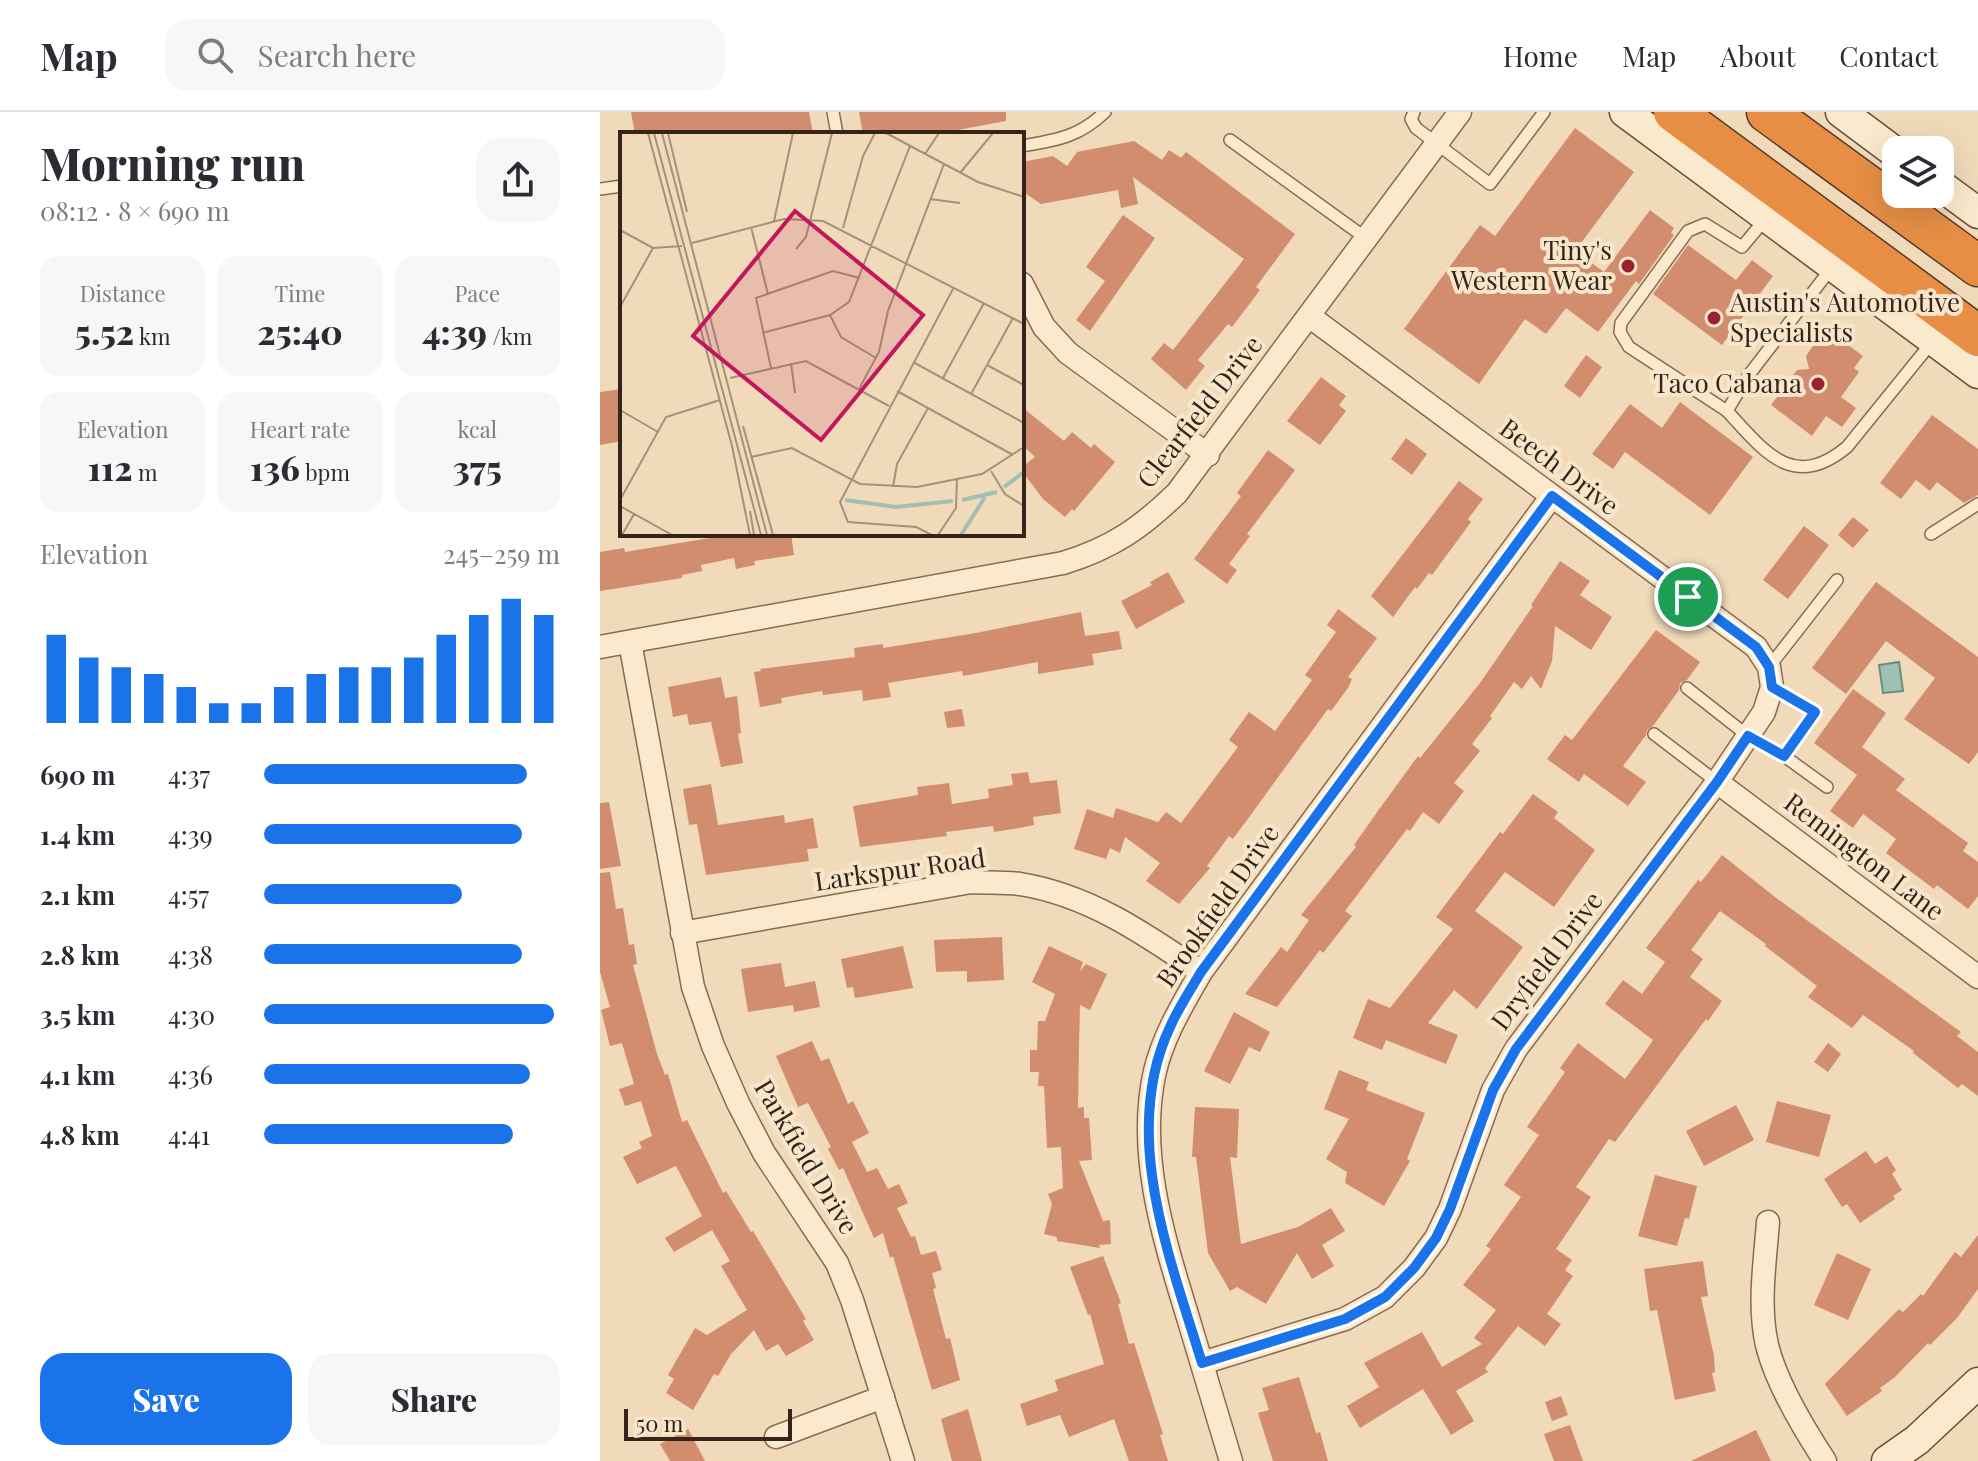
<!DOCTYPE html>
<html lang="en">
<head>
<meta charset="utf-8">
<style>
  body { margin:0; font-family:"Playfair Display",serif; background:#f7f7f7; color:#2b2b33; height:100vh; display:flex; flex-direction:column; font-size:30px; white-space:nowrap }
  * { box-sizing:border-box; margin:0 }
  p { font-size:26px; color:#7c7c81 }
  .icon { flex:none; width:44px; height:44px; fill:none; stroke:currentColor; stroke-width:2; stroke-linecap:round; stroke-linejoin:round }
  .map { position:relative; flex:1; overflow:hidden }
  .side { display:flex; flex-direction:column; background:#fff; width:600px }
  .side>* { flex:none }
  .fabs { position:absolute; left:1282px; top:24px; display:grid; gap:16px }
  .fabs a { display:grid; place-items:center; width:72px; height:72px; border-radius:16px; background:#fff; box-shadow:0 8px 32px #0002; font-size:40px }
  .scale { position:absolute; left:24px; bottom:20px; width:168px; box-sizing:border-box; padding-left:8px; border:4px solid #35241a; border-top:0; font-size:22px; line-height:28px; white-space:nowrap; color:#35241a; -webkit-text-stroke:6px #f7e6ca; paint-order:stroke }
  .pin { position:absolute; display:grid; place-items:center; width:68px; height:68px; color:#fff; margin:-34px; border:4px solid #fff; border-radius:50%; box-shadow:0 2px 8px #0007 }
  .round { display:grid; place-items:center; flex:none; width:84px; height:84px; border-radius:24px; background:#f7f7f7 }
  .head { display:flex; align-items:center; justify-content:space-between; height:136px; padding:0 40px }
  h1 { font-size:44px; font-weight:800; line-height:60px }
  .stats { display:grid; grid-template-columns:repeat(3,1fr); gap:12px; height:136px; padding:8px 40px }
  .stats div { display:grid; align-content:center; border-radius:20px; background:#f7f7f7; text-align:center }
  .stats b { font-size:34px; font-weight:800 }
  .stats small { font-size:22px; font-weight:400 }
  .stats p { font-size:22px }
  .chart { height:224px; padding:16px 40px }
  .chart p { display:flex; justify-content:space-between }
  .chart svg { width:100%; height:144px; margin-top:8px; stroke:#1a73e8; stroke-width:6 }
  .button { display:flex; gap:16px; margin-top:auto; padding:16px 40px }
  .button a { flex:1; height:92px; border-radius:24px; background:#1a73e8; color:#fff; font-size:32px; font-weight:800; line-height:92px; text-align:center }
  .button a+a { background:#f7f7f7; color:#2b2b33 }
  ul { padding:0 40px; list-style:none; font-size:26px }
  li { display:grid; grid-template-columns:128px 96px 1fr; align-items:center; height:60px }
  li i { height:20px; border-radius:10px; background:#1a73e8 }
  header { display:flex; align-items:center; gap:48px; box-sizing:border-box; height:112px; padding:0 40px; background:#fff; border-bottom:2px solid #e1e1e2 }
  header strong { font-size:38px }
  nav { display:flex; gap:44px; margin-inline-start:auto; font-size:28px }
  .search { width:560px; height:72px; background:#f7f7f7; display:flex; align-items:center; gap:20px; box-sizing:border-box; padding:0 28px; border-radius:24px; color:#7c7c81; font-size:30px }
  main { display:flex; flex:1; min-height:0 }
  .map>svg:first-child { display:block }
  .water { fill:#9fc0b3; stroke:#678e80; stroke-width:2 }
  .building { fill:#d18d6e }
  .lines { fill:none; stroke-linecap:round; stroke-linejoin:round }
  .lane-casing { stroke:#876a54; stroke-width:14 }
  .street-casing { stroke:#876a54; stroke-width:25 }
  .secondary-casing { stroke:#694b37; stroke-width:33 }
  .highway-casing { stroke:#543929; stroke-width:43 }
  .lane { stroke:#fbe9cd; stroke-width:11 }
  .street { stroke:#fbe9cd; stroke-width:22 }
  .secondary { stroke:#fbe9cd; stroke-width:30 }
  .highway { stroke:#e78e44; stroke-width:40 }
  .route-casing { stroke:#fff; stroke-width:16 }
  .route { stroke:#1a73e8; stroke-width:10 }
  .poi-dot { fill:#9a212e; stroke:#f7e6ca; stroke-width:3 }
  .labels { text-anchor:middle; stroke-width:8; stroke-linejoin:round; paint-order:stroke }
  .poi-label { font-size:26px; fill:#35241a; stroke:#f7e6ca; text-anchor:end }
  .street-label { font-size:26px; fill:#35241a; stroke:#f7e6ca }
  .inset-river { fill:none; stroke:#9fc0b3; stroke-width:4 }
  .inset-road { fill:none; stroke:#a5917a; stroke-width:2 }
  .view { fill:#c2185b; fill-opacity:0.15; stroke:#c2185b; stroke-width:4 }
  .inset-edge { fill:none; stroke:#35241a; stroke-width:4 }
</style>
</head>
<body>
<header>
<strong>Map</strong>
<div class="search"><svg class="icon" aria-label="search" viewBox="0 0 24 24"><circle cx="10" cy="10" r="6"/><path d="M15 15l6 6"/></svg>Search here</div>
<nav><a>Home</a><a>Map</a><a>About</a><a>Contact</a></nav>
</header>
<main>
<section class="side">
<div class="head"><div><h1>Morning run</h1><p>08:12 · 8 × 690 m</p></div><a class="round"><svg class="icon" aria-label="share" viewBox="0 0 24 24"><path d="M12 15V3M7 8l5-5 5 5M5 13v7h14v-7"/></svg></a></div>
<div class="stats">
<div><p>Distance</p><b>5.52<small> km</small></b></div>
<div><p>Time</p><b>25:40</b></div>
<div><p>Pace</p><b>4:39<small> /km</small></b></div>
</div>
<div class="stats">
<div><p>Elevation</p><b>112<small> m</small></b></div>
<div><p>Heart rate</p><b>136<small> bpm</small></b></div>
<div><p>kcal</p><b>375</b></div>
</div>
<div class="chart"><p><span>Elevation</span>245–259 m</p>
<svg viewBox="0 0 160 44" preserveAspectRatio="none"><path d="M5 44V17M15 44V24M25 44V27M35 44V29M45 44V33M55 44V38M65 44V38M75 44V33M85 44V29M95 44V27M105 44V27M115 44V24M125 44V17M135 44V11M145 44V6M155 44V11"/></svg>
</div>
<ul>
<li><b>690 m</b>4:37<i style="width:89%"></i></li>
<li><b>1.4 km</b>4:39<i style="width:87%"></i></li>
<li><b>2.1 km</b>4:57<i style="width:67%"></i></li>
<li><b>2.8 km</b>4:38<i style="width:87%"></i></li>
<li><b>3.5 km</b>4:30<i style="width:98%"></i></li>
<li><b>4.1 km</b>4:36<i style="width:90%"></i></li>
<li><b>4.8 km</b>4:41<i style="width:84%"></i></li>
</ul>
<div class="button"><a>Save</a><a>Share</a></div>
</section>
<div class="map">
<svg width="1378" height="1349" viewBox="0 0 1378 1349">
  <rect width="100%" height="100%" fill="#f0daba"/>
  <!-- water -->
  <polygon class="water" points="1299,550 1303,579 1283,581 1279,553"/>
  <!-- building -->
  <g class="building">
    <polygon points="31,0 209,0 213,22 35,22"/>
    <polygon points="259,0 406,0 406,9 336,22 263,22"/>
    <polygon points="975,16 1034,60 975,139 1004,160 1050,98 1074,116 1071,121 1074,123 1039,172 1036,169 998,220 966,196 946,222 925,207 879,272 804,217 880,113 895,124"/>
    <polygon points="534,29 562,48 569,38 581,46 586,40 695,122 656,175 660,178 632,215 628,212 598,248 605,254 586,278 551,247 564,231 573,238 644,147 533,65 538,92 521,96 518,78 441,92 422,79 422,50 453,44 467,54 477,40"/>
    <polygon points="523,103 555,126 490,219 476,208 505,169 486,155"/>
    <polygon points="1088,133 1136,168 1152,148 1173,164 1122,233 1053,182"/>
    <polygon points="1233,222 1263,244 1254,256 1259,260 1241,285 1256,296 1242,315 1226,304 1212,324 1171,293 1197,258 1209,257 1206,244 1218,227 1226,232"/>
    <polygon points="986,243 1002,255 980,286 964,274"/>
    <polygon points="721,265 746,284 739,293 746,299 720,333 687,309"/>
    <polygon points="22,277 22,329 0,333 0,280"/>
    <polygon points="1080,290 1153,345 1110,403 1025,340 1013,357 992,342 1030,292 1062,316"/>
    <polygon points="422,295 464,329 472,320 491,336 494,332 515,350 474,399 472,397 465,405 443,387 422,359 422,355 435,345 422,333"/>
    <polygon points="1332,303 1378,337 1378,383 1364,391 1337,370 1330,379 1316,368 1301,387 1280,371"/>
    <polygon points="806,326 827,342 812,363 791,347"/>
    <polygon points="668,338 695,358 647,422 650,424 629,452 637,458 627,472 594,447 641,384 637,381"/>
    <polygon points="859,369 883,387 868,407 871,410 832,463 829,461 817,477 815,475 793,505 771,484"/>
    <polygon points="1253,405 1269,418 1253,436 1238,423"/>
    <polygon points="1204,414 1229,433 1188,487 1163,468"/>
    <polygon points="134,422 191,422 194,443 154,449 155,453 136,457 134,446 101,453 102,459 82,463 82,466 0,479 0,440 24,436 25,440"/>
    <polygon points="960,449 990,469 980,483 1012,505 991,538 955,514 952,549 941,577 931,564 922,577 914,570 890,604 892,606 872,632 880,639 854,671 864,679 839,712 823,700 810,719 807,717 745,799 752,804 723,841 720,838 677,895 645,882 681,835 687,840 709,808 701,803 756,735 754,733 780,696 818,644 820,646 880,571 933,494 931,493"/>
    <polygon points="568,460 585,490 536,517 521,489 552,473 550,470"/>
    <polygon points="1276,470 1378,545 1378,640 1369,652 1304,607 1335,566 1286,529 1246,582 1212,556"/>
    <polygon points="738,497 777,526 748,565 752,567 748,576 731,599 728,597 633,727 629,724 607,754 610,756 579,792 546,769 560,751 525,725 520,741 510,736 506,747 474,737 487,697 513,706 516,696 558,710 566,700 581,711 638,635 629,628 649,600 675,619 712,568 705,563 736,520 727,513"/>
    <polygon points="481,500 485,524 519,519 522,537 492,542 494,553 438,562 438,550 363,564 362,559 288,571 291,585 263,589 262,578 223,583 222,579 181,586 182,591 160,595 154,560 161,559 160,557 255,545 254,536 283,532 283,536 376,521"/>
    <polygon points="1056,518 1100,550 1087,568 1080,571 1079,578 1053,614 1047,618 1046,623 1023,654 1046,670 1028,694 984,662 979,670 947,647 965,623 972,628"/>
    <polygon points="121,565 125,586 137,584 141,621 138,622 143,651 121,655 111,610 89,613 87,602 73,605 68,575"/>
    <polygon points="1253,577 1286,601 1262,635 1305,667 1296,678 1368,731 1363,739 1378,750 1378,784 1368,797 1337,773 1334,777 1286,741 1296,727 1263,702 1253,716 1230,699 1257,663 1214,631"/>
    <polygon points="362,597 365,614 347,616 344,600"/>
    <polygon points="428,660 430,671 457,668 461,701 433,705 434,713 419,716 394,720 393,714 346,720 347,724 260,735 253,694 318,683 317,675 349,671 352,692 389,686 388,677 413,673 411,662"/>
    <polygon points="111,672 118,713 184,703 185,711 213,706 218,736 207,737 209,749 106,763 97,712 89,713 83,677"/>
    <polygon points="933,682 958,700 954,706 995,738 954,795 905,760 875,799 923,835 877,897 854,878 828,911 858,923 846,952 786,928 782,938 753,926 768,887 790,896 853,817 836,805 900,720 903,722"/>
    <polygon points="9,690 21,754 0,757 0,691"/>
    <polygon points="1122,743 1175,785 1361,920 1357,924 1378,940 1378,984 1362,972 1358,976 1313,941 1314,939 1263,903 1252,916 1208,885 1217,874 1165,834 1166,832 1120,799 1091,838 1103,847 1090,865 1122,889 1108,909 1106,907 1015,1030 1009,1027 976,1075 991,1085 956,1137 972,1148 965,1158 973,1164 947,1202 961,1212 945,1234 918,1214 885,1256 888,1260 856,1279 874,1309 851,1323 823,1277 760,1316 747,1294 779,1275 764,1251 822,1220 842,1255 882,1232 874,1226 896,1198 863,1173 891,1137 886,1134 921,1085 904,1073 939,1023 927,1015 965,960 960,956 978,931 1025,967 1047,937 1053,928 1005,892 1023,868 1042,882 1065,850 1046,836 1098,768 1101,770"/>
    <polygon points="10,760 16,797 23,796 29,833 34,832 37,852 33,853 57,942 65,963 68,962 82,1010 87,1008 123,1081 126,1079 151,1120 153,1119 206,1207 203,1209 214,1228 186,1244 178,1232 166,1239 154,1218 131,1242 118,1264 114,1262 93,1298 66,1281 74,1267 68,1263 95,1216 107,1223 147,1198 121,1154 130,1149 112,1118 74,1140 65,1126 102,1104 76,1054 37,1072 23,1045 42,1036 39,1030 52,1024 41,989 25,994 19,977 34,972 22,931 10,934 1,898 10,895 0,860 0,761"/>
    <polygon points="402,825 404,868 367,870 367,859 336,860 334,828"/>
    <polygon points="303,834 313,876 255,886 253,875 247,876 241,847"/>
    <polygon points="449,834 483,850 480,859 486,852 507,862 490,898 480,893 479,935 478,996 484,995 484,1006 489,1006 492,1048 479,1049 503,1109 510,1108 511,1132 499,1133 500,1136 457,1129 457,1125 444,1122 452,1092 448,1082 463,1076 461,1035 447,1036 444,974 438,974 439,960 430,960 430,938 437,938 438,909 445,909 455,882 432,870"/>
    <polygon points="181,851 185,875 215,869 220,895 194,900 193,893 148,900 141,857"/>
    <polygon points="634,900 670,920 660,940 649,935 630,972 604,959"/>
    <polygon points="212,929 221,949 229,946 248,992 253,989 269,1021 252,1030 267,1060 277,1056 288,1077 299,1072 308,1091 297,1096 311,1125 315,1124 321,1143 336,1139 342,1158 332,1161 336,1176 333,1177 346,1227 350,1226 360,1268 332,1278 293,1144 290,1146 283,1121 274,1126 243,1056 239,1058 228,1037 231,1035 208,991 198,995 176,944"/>
    <polygon points="1228,931 1241,942 1228,960 1214,950"/>
    <polygon points="739,958 769,970 766,978 825,1001 807,1047 810,1049 784,1094 745,1071 747,1060 726,1047 749,1007 724,997"/>
    <polygon points="1177,989 1231,1003 1219,1045 1166,1030"/>
    <polygon points="1136,993 1154,1028 1104,1054 1086,1019"/>
    <polygon points="595,995 639,997 637,1046 630,1045 641,1132 698,1115 731,1096 745,1119 722,1133 734,1154 712,1167 697,1141 666,1192 637,1175 630,1179 608,1141 596,1045 592,1045"/>
    <polygon points="1266,1039 1275,1052 1287,1044 1296,1058 1292,1062 1302,1078 1293,1084 1295,1087 1260,1111 1247,1092 1242,1095 1224,1067"/>
    <polygon points="1055,1063 1097,1074 1089,1107 1085,1106 1077,1134 1038,1124"/>
    <polygon points="1378,1123 1378,1177 1357,1206 1330,1233 1328,1231 1294,1266 1280,1276 1282,1279 1247,1304 1225,1272 1299,1197 1303,1200 1321,1182 1323,1184 1355,1140 1361,1145"/>
    <polygon points="1237,1141 1271,1157 1248,1208 1214,1193"/>
    <polygon points="503,1144 521,1191 518,1192 529,1232 534,1231 563,1322 560,1323 568,1349 529,1349 514,1307 469,1325 460,1303 427,1314 420,1292 458,1279 455,1268 504,1252 490,1202 488,1203 470,1155"/>
    <polygon points="1103,1149 1108,1184 1101,1185 1114,1244 1115,1260 1112,1261 1116,1279 1075,1288 1057,1198 1050,1199 1044,1157"/>
    <polygon points="699,1265 716,1321 720,1320 728,1349 673,1349 658,1301 669,1298 662,1276"/>
    <polygon points="961,1284 968,1303 952,1309 945,1290"/>
    <polygon points="368,1297 382,1349 352,1349 341,1307"/>
    <polygon points="970,1313 983,1349 954,1349 944,1322"/>
    <polygon points="88,1317 105,1349 70,1349 60,1332"/>
    <polygon points="1156,1318 1171,1349 1091,1349 1129,1331"/>
  </g>
  <g class="lines">
    <defs>
      <g id="lane">
        <polyline points="233,0 237,22"/>
        <polyline points="814,0 811,7 816,16 890,72 944,0"/>
        <polyline points="630,28 767,127"/>
        <path d="M422,34C457,28 479,25 505,0"/>
        <polyline points="0,77 22,74"/>
        <path d="M1233,154L1148,264L1127,299C1164,339 1193,380 1247,335L1332,230"/>
        <polyline points="1127,299 1029,235 1020,220 1021,211 1088,119 1105,112 1142,135 1167,105"/>
        <polyline points="1331,422 1378,392"/>
        <polyline points="1169,555 1237,468"/>
        <polyline points="1172,575 1215,600 1184,644 1227,675"/>
        <polyline points="1087,576 1148,624 1184,644"/>
        <polyline points="1054,622 1117,670"/>
      </g>
      <g id="street">
        <polyline points="422,172 444,215 468,241 608,343"/>
        <polyline points="30,530 93,875 113,934 138,991 164,1041 237,1151 252,1188 303,1349"/>
        <path d="M0,535L463,451C512,436 541,416 577,381L860,0"/>
        <polyline points="1117,670 1378,865"/>
        <path d="M82,821L371,770C387,771 404,770 420,772C489,783 545,822 601,860"/>
        <path d="M1168,1110C1165,1150 1158,1193 1167,1233C1176,1270 1204,1317 1225,1349"/>
        <polyline points="602,1251 745,1207 785,1185 814,1156 836,1126 850,1097 893,978 916,937 1117,670 1164,600 1172,575 1169,555 1156,535 709,204"/>
        <polyline points="176,1325 283,1285"/>
        <path d="M631,1349C617,1302 603,1256 589,1209C565,1130 536,1043 555,959C564,922 583,892 601,860L952,384"/>
      </g>
      <g id="secondary">
        <polyline points="1025,0 1378,261"/>
        <polyline points="1241,0 1296,41"/>
        <polyline points="1340,73 1378,101"/>
        <polyline points="1287,1349 1317,1328 1378,1271"/>
      </g>
      <g id="highway">
        <polyline points="1074,0 1378,224"/>
        <polyline points="1167,0 1378,154"/>
      </g>
    </defs>
    <!-- lane casing -->
    <use href="#lane" class="lane-casing"/>
    <!-- street casing -->
    <use href="#street" class="street-casing"/>
    <!-- secondary casing -->
    <use href="#secondary" class="secondary-casing"/>
    <!-- highway casing -->
    <use href="#highway" class="highway-casing"/>
    <!-- lane -->
    <use href="#lane" class="lane"/>
    <!-- street -->
    <use href="#street" class="street"/>
    <!-- secondary -->
    <use href="#secondary" class="secondary"/>
    <!-- highway -->
    <use href="#highway" class="highway"/>
  </g>
  <g class="lines">
    <defs>
      <path id="route" d="M952,384L1156,535L1169,555L1172,575L1215,600L1184,644L1148,624L1117,670L916,937L893,978L850,1097L836,1126L814,1156L785,1185L745,1207L602,1251C570,1146 519,1020 571,913C579,895 591,877 601,860Z"/>
    </defs>
    <!-- route casing -->
    <use href="#route" class="route-casing"/>
    <!-- route -->
    <use href="#route" class="route"/>
  </g>
  <!-- markers -->
  <g class="poi-dot">
    <circle cx="1028" cy="154" r="8"/>
    <circle cx="1114" cy="206" r="8"/>
    <circle cx="1218" cy="272" r="8"/>
  </g>
  <g class="labels">
    <!-- poi labels -->
    <g class="poi-label">
      <text x="1012" y="148">Tiny's<tspan x="1012" dy="30">Western Wear</tspan></text>
      <text x="1130" y="200" text-anchor="start">Austin's Automotive<tspan x="1130" dy="30">Specialists</tspan></text>
      <text x="1202" y="281">Taco Cabana</text>
    </g>
    <!-- street labels -->
    <g class="street-label">
      <text transform="translate(600 300) rotate(-52)" y="9">Clearfield Drive</text>
      <text transform="translate(959 355) rotate(37)" y="9">Beech Drive</text>
      <text transform="translate(1264 745) rotate(37)" y="9">Remington Lane</text>
      <text transform="translate(300 758) rotate(-8)" y="9">Larkspur Road</text>
      <text transform="translate(618 794) rotate(-55)" y="9">Brookfield Drive</text>
      <text transform="translate(947 849) rotate(-53)" y="9">Dryfield Drive</text>
      <text transform="translate(206 1045) rotate(59)" y="9">Parkfield Drive</text>
    </g>
  </g>
  <!-- overview -->
  <g transform="translate(20 20)">
    <rect width="404" height="404" fill="#f0daba"/>
    <path class="inset-river" d="M384,355L404,340M225,368L276,375L333,369M342,368L377,360M341,403L365,365"/>
    <path class="inset-road" d="M28,1L112,314L130,403M34,1L141,403M42,1L147,403M48,1L67,80M266,1L358,50L404,65M305,22L319,1M340,41L373,1M310,67L340,71M154,89L173,1M131,95L148,162M223,96L243,24L255,1M0,98L33,116L62,114M72,111L164,87L203,89L404,192M176,117L186,105L212,1M0,175L33,116M210,183L221,205L256,226M142,201L210,183L229,170L290,14M293,230L404,291M171,231L175,261M367,233L404,253M151,236L136,166L213,139L240,146M110,246L186,229L269,274M323,246L364,171M239,257L259,220L268,179L324,32M277,259L393,323M351,262L393,186M0,278L38,300M123,294L153,403M131,325L172,316L240,352L297,355L362,342L404,315M371,339L385,362L404,374M273,355L277,332L308,276M0,368L46,285L100,268M0,374L52,403M130,379L134,403M2,403L14,382M312,403L296,395L228,390L220,370L333,157M318,403L336,376L337,347"/>
    <path class="view" d="M175,79L303,183L201,308L73,204Z"/>
    <rect width="404" height="404" class="inset-edge"/>
  </g>
</svg>
<div class="fabs">
<a><svg class="icon" aria-label="layers" viewBox="0 0 24 24"><path d="M12 4l9 5-9 5-9-5zM3 14l9 5 9-5"/></svg></a>
</div>
<div class="scale">50 m</div>
<div class="pin" style="left:1088px;top:485px;background:#1e9e55"><svg class="icon" aria-label="arrive" viewBox="0 0 24 24"><path d="M6 21V4h12l-3 4 3 4H6"/></svg></div>
</div>
</main>
</body>
</html>
